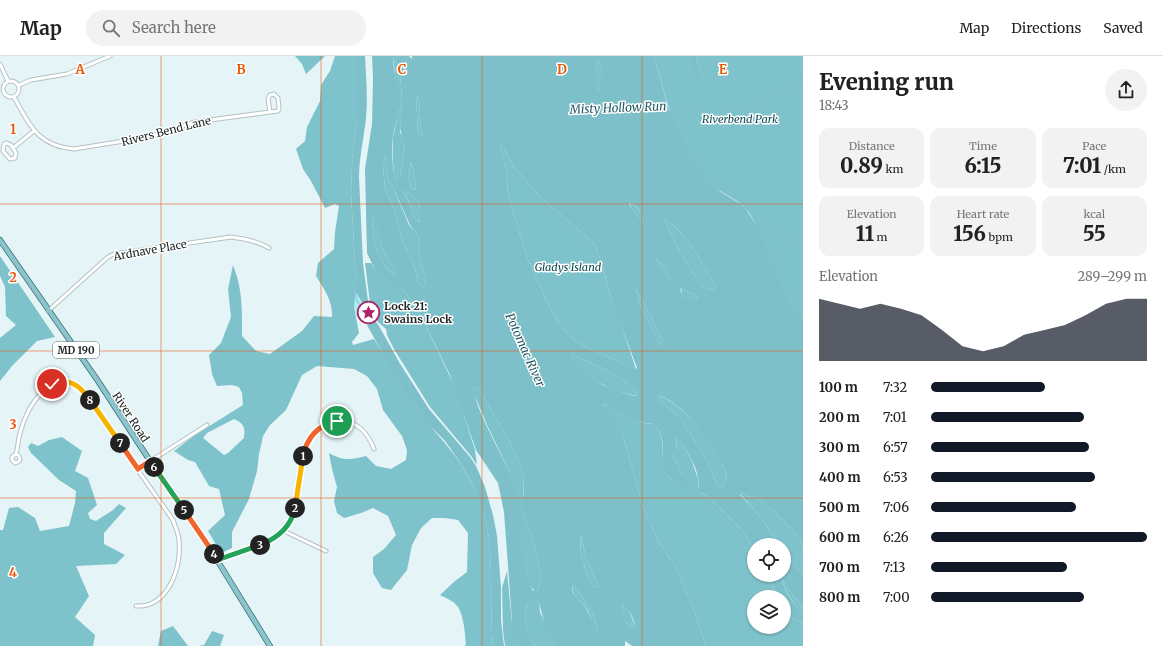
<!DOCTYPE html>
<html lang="en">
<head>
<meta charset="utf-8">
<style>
  body { margin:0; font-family:Merriweather,serif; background:#f2f2f2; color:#222; height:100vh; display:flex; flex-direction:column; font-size:15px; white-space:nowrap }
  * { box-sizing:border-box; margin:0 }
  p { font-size:13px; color:#767676 }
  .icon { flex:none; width:22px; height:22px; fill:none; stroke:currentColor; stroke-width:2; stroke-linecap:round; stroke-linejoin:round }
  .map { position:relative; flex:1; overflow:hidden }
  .panel { display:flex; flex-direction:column; background:#fff; width:360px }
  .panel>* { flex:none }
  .fabs { position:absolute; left:747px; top:482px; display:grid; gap:8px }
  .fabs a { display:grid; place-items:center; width:44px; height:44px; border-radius:50%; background:#fff; box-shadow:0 1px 3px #0004; font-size:20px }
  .pin { position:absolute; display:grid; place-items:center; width:34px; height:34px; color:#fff; margin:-17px; border:2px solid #fff; border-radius:50%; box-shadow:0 1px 4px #0007 }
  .km { position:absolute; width:20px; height:20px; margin:-10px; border-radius:50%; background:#222; color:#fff; font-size:11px; line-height:20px; text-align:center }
  .round { display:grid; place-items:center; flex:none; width:42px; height:42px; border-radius:21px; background:#f2f2f2 }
  .head { display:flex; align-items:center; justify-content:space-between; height:68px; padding:0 16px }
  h1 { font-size:22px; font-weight:800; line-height:30px }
  .stats { display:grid; grid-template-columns:repeat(3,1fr); gap:6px; height:68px; padding:4px 16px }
  .stats div { display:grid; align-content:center; border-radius:10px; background:#f2f2f2; text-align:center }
  .stats b { font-size:20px; font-weight:800 }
  .stats small { font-size:11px; font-weight:400 }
  .stats p { font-size:11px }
  .chart { height:112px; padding:8px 16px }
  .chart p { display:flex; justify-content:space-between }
  .chart svg { width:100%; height:72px; margin-top:4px; fill:#111827; opacity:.7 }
  ul { padding:0 16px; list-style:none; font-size:13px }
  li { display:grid; grid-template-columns:64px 48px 1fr; align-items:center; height:30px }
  li i { height:10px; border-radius:5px; background:#111827 }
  header { display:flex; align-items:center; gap:24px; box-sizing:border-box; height:56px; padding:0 20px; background:#fff; border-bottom:1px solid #e0e0e0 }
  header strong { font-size:19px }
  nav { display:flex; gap:22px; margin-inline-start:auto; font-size:14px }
  .search { width:280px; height:36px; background:#f2f2f2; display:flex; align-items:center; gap:10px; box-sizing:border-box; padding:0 14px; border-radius:22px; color:#767676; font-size:15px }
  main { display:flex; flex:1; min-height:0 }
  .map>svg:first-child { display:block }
  .green { fill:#acecf4 }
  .forest { fill:#7ec2cb; fill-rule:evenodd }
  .water { fill:#7dc0ca; fill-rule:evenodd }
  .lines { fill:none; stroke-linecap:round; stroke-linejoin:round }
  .stream { stroke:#7dc0ca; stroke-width:1 }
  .street-casing { stroke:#b3c2c4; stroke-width:5 }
  .primary-casing { stroke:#36737b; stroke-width:6 }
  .street { stroke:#fff; stroke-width:3 }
  .primary { stroke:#8dc4cb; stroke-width:4.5 }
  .split-1-casing { stroke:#fff; stroke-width:8 }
  .split-2-casing { stroke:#fff; stroke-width:8 }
  .split-3-casing { stroke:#fff; stroke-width:8 }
  .split-4-casing { stroke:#fff; stroke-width:8 }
  .split-5-casing { stroke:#fff; stroke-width:8 }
  .split-6-casing { stroke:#fff; stroke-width:8 }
  .split-7-casing { stroke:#fff; stroke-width:8 }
  .split-8-casing { stroke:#fff; stroke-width:8 }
  .split-9-casing { stroke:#fff; stroke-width:8 }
  .split-1 { stroke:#f0652b; stroke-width:5 }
  .split-2 { stroke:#f5b400; stroke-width:5 }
  .split-3 { stroke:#22a559; stroke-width:5 }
  .split-4 { stroke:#22a559; stroke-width:5 }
  .split-5 { stroke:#f0652b; stroke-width:5 }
  .split-6 { stroke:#22a559; stroke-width:5 }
  .split-7 { stroke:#f0652b; stroke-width:5 }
  .split-8 { stroke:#f5b400; stroke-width:5 }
  .split-9 { stroke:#f5b400; stroke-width:5 }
  .grid { fill:none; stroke:#e8590c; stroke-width:1; stroke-opacity:0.55 }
  .labels { text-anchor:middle; stroke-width:3; stroke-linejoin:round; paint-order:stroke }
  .shield { fill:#fff; stroke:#646868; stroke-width:1 }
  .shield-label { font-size:10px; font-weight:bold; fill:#222828 }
  .park-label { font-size:11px; font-style:italic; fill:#0d4b52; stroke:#fff }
  .street-label { font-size:11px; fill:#222828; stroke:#fff }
  .poi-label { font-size:11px; font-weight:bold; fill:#222828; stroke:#fff; text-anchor:start }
  .water-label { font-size:12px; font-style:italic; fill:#215a62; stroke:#fff }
  .grid-label { font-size:13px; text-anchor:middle; font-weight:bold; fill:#e8590c; stroke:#fff; stroke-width:3; stroke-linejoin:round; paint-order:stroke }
</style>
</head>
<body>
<header>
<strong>Map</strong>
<div class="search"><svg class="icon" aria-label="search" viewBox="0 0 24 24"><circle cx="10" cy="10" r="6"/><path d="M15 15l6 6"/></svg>Search here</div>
<nav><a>Map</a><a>Directions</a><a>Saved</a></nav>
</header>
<main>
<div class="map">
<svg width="803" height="590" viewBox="0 0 803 590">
  <rect width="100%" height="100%" fill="#e5f4f6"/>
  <!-- green -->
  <polygon class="green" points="355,235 364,247 372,267 367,269 362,256 356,261 354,251"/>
  <!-- forest -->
  <g class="forest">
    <polygon points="295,0 325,0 306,18 302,8"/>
    <path d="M335,0H357V64L352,104L353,107L352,110L351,137L355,208L357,220L354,251L359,277L352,286L353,289L374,283L420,356C434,377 454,394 466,417C473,429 480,442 484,456C495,499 489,546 493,590H464L466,589C465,577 464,561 458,551C454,545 446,542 440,539L455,525L467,516L468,477L458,464L445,462H432L421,472L412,489L407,514L391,534L382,532L373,517V501L384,493L396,479L388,460L373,452L361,457L344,462L337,457L334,445L337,431L332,413L329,397C343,405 350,404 366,400L376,410L391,413L406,404L407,394L402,380L383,354L377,333L367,320L354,313L317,310L302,319L286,354L270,369L263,380L259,398L257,415L249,443L232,476V492L221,497L208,475L225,459L219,433L209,430L195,406L188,404L174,395L195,379L243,349L242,337L239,331L232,329L217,330L212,318L209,299L221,287L231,261L228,233L233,209C243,234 242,254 242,280L256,295L270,298L302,275L314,260L332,261C333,245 324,233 316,220L318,207L334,193L335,176L339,150L335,148L325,152L311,125L303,113L296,93L305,85L307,71L320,45L321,29L330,15ZM234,363C245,368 245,372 244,382L228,397L224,399L203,382L207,377Z"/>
    <path d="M654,0H689L699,24L698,8L696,0H803V264C793,250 783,236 776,220C768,199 762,178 750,158C740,142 720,138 707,125C677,92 666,42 654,0Z"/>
    <polygon points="393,1 396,5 400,19 402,42 400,76 403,81 405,90 400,122 398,125 396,122 394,118 393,105 393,81 399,53"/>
    <path d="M599,4L601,6L604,26L600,34L598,33C596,24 594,12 599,4Z"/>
    <polygon points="416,39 418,39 420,50 419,56 420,68 423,79 421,81 418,78"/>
    <polygon points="500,89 501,89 504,92 514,111 542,143 586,180 595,189 603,211 610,239 617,256 636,313 630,313 621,307 586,291 576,286 571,282 556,263 547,246 528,204 513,156 508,137 506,114"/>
    <polygon points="383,99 385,100 388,124 393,131 409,169 415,175 420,185 419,198 426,226 423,231 418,227 415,212 403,187 394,153 385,133 383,109"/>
    <path d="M411,106L413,112L416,132L414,134C406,127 409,116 411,106Z"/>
    <path d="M405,135C416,141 421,145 420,158C420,161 420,164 419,167C412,162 412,153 409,146C408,142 405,140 404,137Z"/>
    <path d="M630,147C637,150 645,159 644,167L631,151Z"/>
    <path d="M372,154L383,193L396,217L395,219C374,207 372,176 372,154Z"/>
    <path d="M664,163C683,172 702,207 713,225L715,229L713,234L706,232L700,228L679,195Z"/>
    <polygon points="0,200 55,281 37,285 12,310 0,325 0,282 16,269 6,260 5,231 0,220"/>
    <polygon points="656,203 665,211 671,225 670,228 666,223"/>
    <polygon points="365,207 371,207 375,214 404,234 422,262 455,331 475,394 477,409 471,400 430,351 394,293 387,279 386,273 378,266 370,247"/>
    <path d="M681,231L686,235L697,239L698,243C693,246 686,243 682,239Z"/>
    <polygon points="635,232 651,260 663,286 663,289 659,287 657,284 640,248"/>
    <polygon points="571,297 586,305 607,314 621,322 636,335 637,340 613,334 596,325 583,315 571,300"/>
    <polygon points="474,331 479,333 509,384 524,418 523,457 534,487 540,514 541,525 537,535 535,536 530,529 524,503 513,427 509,415 487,369 474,338"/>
    <path d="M659,339C693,356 706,382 725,414L727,418L723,431L721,432L717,429L706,403L679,360L662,347L658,340Z"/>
    <path d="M603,348C621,350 635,369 654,368C672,388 653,406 672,424L683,420L672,399V396H677L676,379L686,394L692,405L698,423V431L701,437L707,440L715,447L742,474L754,493V519H769L777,541H754V571H784V552L793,562L803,567V590H706L694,555L676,512L658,485L643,451L623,380Z"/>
    <polygon points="62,381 82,395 75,415 88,422 97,449 88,457 90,463 96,465 113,454 119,448 126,452 104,477 104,488 125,499 116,508 76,510 89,540 75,561 95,579 93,590 0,590 0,474 3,474 9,452 18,451 35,462 40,475 69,470 75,447 76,435 59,424 31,397 28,391 31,387 38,390 49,384"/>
    <polygon points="740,435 747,440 756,442 771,452 790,471 803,489 803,520 784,495 784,489 780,489 754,453 740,438"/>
    <path d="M581,479L586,502L599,530L598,532L592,530C585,515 578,495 581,479Z"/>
    <polygon points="507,515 512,567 518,590 505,590 503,574 502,532"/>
    <path d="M782,524L785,527L794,541L803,551V557C793,547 786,537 782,524Z"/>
    <path d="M573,529H574L581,540L593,557L598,576C593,570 591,560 587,553C582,545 570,539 573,529Z"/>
    <path d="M532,543H536L539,547L540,556L556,590H536C526,581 519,552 532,543Z"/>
    <path d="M623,549L628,552L635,570L633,571C624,567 620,559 623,549Z"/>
    <polygon points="173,570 188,590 158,590 161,575"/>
    <polygon points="212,575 224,579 220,590 198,590 204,589"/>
  </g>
  <!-- water -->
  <g class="water">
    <path d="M357,0H365C366,21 368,42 366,62C364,82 359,101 359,121L363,207L368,245L367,246L375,266H376L379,270L399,306L429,353L470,401L476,410L485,431L493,459L497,480L501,532V564L504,590H493C489,546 495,500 484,457C477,432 460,405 445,385C439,378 431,372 426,365C404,334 385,302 367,269L372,267L364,247L362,246L355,235L357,220L355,208L351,137L352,110L353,107L352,104L357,64Z"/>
    <path d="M372,0H409L412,3V0H654L668,51L688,97L707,125L721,136L741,148L746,153L760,175L777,221L788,242L803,264V489L790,471L771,452L756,442L747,440L740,435V439L754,453L780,489H754V493L742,474L715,447L707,440L698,435C698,431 699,427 698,422C696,407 685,392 676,380L677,396H673L672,399L685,424L686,432H684C678,429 671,424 667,418C656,404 671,387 654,368C637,368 620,355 605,348H603L617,369L623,380L643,451L658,485L676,512L694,555L706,590H632L625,585V590H556L546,572L539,547L536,543H532C519,552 526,581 536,590H518L513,578L504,456L498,427L476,394L450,319L422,262L404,234L381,220L375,214L367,197L365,113L372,68L373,22ZM393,1L396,5L400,19L402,42L400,72L405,90L400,122L398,124C391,120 392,89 393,80C394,71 398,62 399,53C401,36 393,18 393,1ZM599,4L601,6L603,26L600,33L599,34L598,33C597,24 594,12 599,4ZM416,39H418L420,50L419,56L420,68L423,79L421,81L418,78ZM500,89L504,92L514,111L542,143L586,180L595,189L603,211L610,239L637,312L636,313H630L621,307L586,291L576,286L571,282L556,263L547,246L528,204L513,156L508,137L506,114ZM383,99L385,100L388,124L393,131L410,169L415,175L420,185L419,198L426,226L423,231L418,227L415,212L403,187L394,153L385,133L383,109ZM411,106L413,112L416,132L414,134C406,127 409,116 411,106ZM405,135C416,141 421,145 420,158C420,161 420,164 419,167C412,162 412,153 409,146C408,143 405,140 404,137ZM630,147C638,150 644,159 644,167L631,151L629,148ZM372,156L383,193L396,217L395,219C375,208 372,177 372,156ZM664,163C683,172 702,207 713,225L715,229L713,234L706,232L700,228L679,195ZM656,203L665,211L671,225L670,227C666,223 660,209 656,203ZM681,231L686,235L697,239L698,243C690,246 678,240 681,231ZM635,232L651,260L663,286V289L659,287L657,284L640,248ZM571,297L586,305L607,314L621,322L636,335L637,340C633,340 629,338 625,337C599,331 587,319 571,300ZM474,331L479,333L509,384L524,418V436L522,447L523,457L534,487L540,514L541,525L537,535H533C529,527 528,519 526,511C519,480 522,445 509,415C502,400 471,344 474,331ZM659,339C691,353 707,385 725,414L727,418L723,431L721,432L717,429L706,403L679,360L662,347L658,340ZM581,479L586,502L599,530L598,532L592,530C585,515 578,495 581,479ZM573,529H574L581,540L593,557L598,576L586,552L573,537L572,532ZM623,549C630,553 633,562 635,569L633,571C624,567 620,558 623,549Z"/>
    <polygon points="689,0 696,0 698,8 700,24 696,23"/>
    <path d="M784,495L803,520V551L794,541L785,527L782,524C786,538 793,547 803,557V567L793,562L784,552V541H777L769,519H784Z"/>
  </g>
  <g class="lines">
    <!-- stream -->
    <g class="stream">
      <polyline points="671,58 682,57 684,53 694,56 698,62 721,61 732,55 745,55 756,48 767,43 772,37 784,34 788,36 791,35 789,28 794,27 798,29 800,28 801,21 803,19"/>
      <polyline points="756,168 762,170"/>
      <polyline points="766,171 794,187 803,187"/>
      <polyline points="356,237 356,242 362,254"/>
      <polyline points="381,264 389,257 387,251 390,241 387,236 389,232 394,233 397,230"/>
      <polyline points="0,590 1,590"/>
    </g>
    <defs>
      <g id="street">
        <polyline points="0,8 8,25"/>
        <circle cx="11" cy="33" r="8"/>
        <polyline points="19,29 31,24 67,18 110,0"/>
        <path d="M14,41C30,70 38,90 74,93L149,81L195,66L270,56L278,55L279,52L278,42L274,38L270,39L268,43L270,56"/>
        <polygon points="7,87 11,89 16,97 15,102 10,103 3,95 4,88"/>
        <polyline points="13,92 34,75"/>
        <path d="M48,255L108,201L114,198L231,181C245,183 257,185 269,192"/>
        <path d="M16,398L12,401V404L15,407L18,406L20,404L19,400L16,398C18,391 18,384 20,377C27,351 49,312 80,332L173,464C175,471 179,478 179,485C182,511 168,552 136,550"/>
        <polyline points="138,413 207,369"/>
        <polyline points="284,475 326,495"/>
        <path d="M217,504C238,497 272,490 286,472C308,445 288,387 324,369C333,364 343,364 353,368C364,372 370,383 374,393"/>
      </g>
      <polyline id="primary" points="0,184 98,325 150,405 175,440 217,504 270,590"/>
    </defs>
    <!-- street casing -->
    <use href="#street" class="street-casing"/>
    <!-- primary casing -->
    <use href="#primary" class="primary-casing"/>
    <!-- street -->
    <use href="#street" class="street"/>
    <!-- primary -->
    <use href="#primary" class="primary"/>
  </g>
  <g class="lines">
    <defs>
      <path id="split-1" d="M303,400C307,382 318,369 337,365"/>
      <polyline id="split-2" points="295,452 303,400"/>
      <path id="split-3" d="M260,489C278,482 291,471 295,452"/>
      <polyline id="split-4" points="214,498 217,504 260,489"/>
      <polyline id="split-5" points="184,454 214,498"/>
      <polyline id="split-6" points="154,411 184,454"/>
      <polyline id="split-7" points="120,387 138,413 150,405 154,411"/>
      <polyline id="split-8" points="90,344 120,387"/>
      <path id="split-9" d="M52,328C70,321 80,330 90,344"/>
    </defs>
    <!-- split-1 casing -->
    <use href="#split-1" class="split-1-casing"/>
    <!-- split-2 casing -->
    <use href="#split-2" class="split-2-casing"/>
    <!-- split-3 casing -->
    <use href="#split-3" class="split-3-casing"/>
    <!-- split-4 casing -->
    <use href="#split-4" class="split-4-casing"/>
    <!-- split-5 casing -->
    <use href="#split-5" class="split-5-casing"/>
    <!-- split-6 casing -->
    <use href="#split-6" class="split-6-casing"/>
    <!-- split-7 casing -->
    <use href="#split-7" class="split-7-casing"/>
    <!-- split-8 casing -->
    <use href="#split-8" class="split-8-casing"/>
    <!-- split-9 casing -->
    <use href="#split-9" class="split-9-casing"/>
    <!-- split-1 -->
    <use href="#split-1" class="split-1"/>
    <!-- split-2 -->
    <use href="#split-2" class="split-2"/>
    <!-- split-3 -->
    <use href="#split-3" class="split-3"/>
    <!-- split-4 -->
    <use href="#split-4" class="split-4"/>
    <!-- split-5 -->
    <use href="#split-5" class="split-5"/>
    <!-- split-6 -->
    <use href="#split-6" class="split-6"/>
    <!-- split-7 -->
    <use href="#split-7" class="split-7"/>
    <!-- split-8 -->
    <use href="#split-8" class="split-8"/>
    <!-- split-9 -->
    <use href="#split-9" class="split-9"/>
  </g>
  <!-- grid -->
  <path class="grid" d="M161,0V590M321,0V590M482,0V590M642,0V590M0,148H803M0,295H803M0,442H803"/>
  <!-- icons -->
  <defs>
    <symbol id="sight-ring" viewBox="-11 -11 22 22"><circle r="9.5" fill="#fff" stroke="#ac2366" stroke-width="1.5"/><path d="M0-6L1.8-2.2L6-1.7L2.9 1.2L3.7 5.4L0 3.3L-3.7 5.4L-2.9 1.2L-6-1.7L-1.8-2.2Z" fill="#ac2366"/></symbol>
  </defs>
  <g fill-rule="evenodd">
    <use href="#sight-ring" x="356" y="244" width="25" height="25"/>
  </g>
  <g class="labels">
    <!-- shield labels -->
    <rect class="shield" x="53" y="286" width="46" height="16" rx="3"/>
    <g class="shield-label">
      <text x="76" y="298">MD 190</text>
    </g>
    <!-- park labels -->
    <g class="park-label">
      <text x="740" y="67">Riverbend Park</text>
      <text x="568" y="215">Gladys Island</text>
    </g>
    <!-- street labels -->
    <g class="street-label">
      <text transform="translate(166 75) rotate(-14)" y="4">Rivers Bend Lane</text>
      <text transform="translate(150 194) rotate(-10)" y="4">Ardnave Place</text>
      <text transform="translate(131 361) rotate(57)" y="4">River Road</text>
    </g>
    <!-- poi labels -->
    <g class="poi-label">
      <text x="384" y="254">Lock 21:<tspan x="384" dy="13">Swains Lock</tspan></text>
    </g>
    <!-- water labels -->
    <g class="water-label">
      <text transform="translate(618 52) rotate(-2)" y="4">Misty Hollow Run</text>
      <text transform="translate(525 294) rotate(66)" y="4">Potomac River</text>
    </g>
  </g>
  <g class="grid-label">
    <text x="80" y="18">A</text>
    <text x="241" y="18">B</text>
    <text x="402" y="18">C</text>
    <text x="562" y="18">D</text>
    <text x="723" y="18">E</text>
    <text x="13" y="78">1</text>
    <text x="13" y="226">2</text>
    <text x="13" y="373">3</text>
    <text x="13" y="521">4</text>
  </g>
</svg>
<div class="fabs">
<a><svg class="icon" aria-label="locate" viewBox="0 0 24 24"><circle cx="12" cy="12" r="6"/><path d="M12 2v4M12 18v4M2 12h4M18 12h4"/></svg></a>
<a><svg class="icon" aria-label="layers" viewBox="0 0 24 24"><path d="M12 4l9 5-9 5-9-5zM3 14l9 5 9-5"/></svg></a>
</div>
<div class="pin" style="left:337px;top:365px;background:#1e9e55"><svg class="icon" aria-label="arrive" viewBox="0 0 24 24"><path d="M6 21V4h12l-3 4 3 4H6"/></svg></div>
<div class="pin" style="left:52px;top:328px;background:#d93025"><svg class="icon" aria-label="check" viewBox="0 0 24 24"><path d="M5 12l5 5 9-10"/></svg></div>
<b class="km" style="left:303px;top:400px">1</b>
<b class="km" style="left:295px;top:452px">2</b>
<b class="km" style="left:260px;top:489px">3</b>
<b class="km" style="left:214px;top:498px">4</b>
<b class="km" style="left:184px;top:454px">5</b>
<b class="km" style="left:154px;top:411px">6</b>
<b class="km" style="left:120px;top:387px">7</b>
<b class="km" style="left:90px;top:344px">8</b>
</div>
<section class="panel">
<div class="head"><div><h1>Evening run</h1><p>18:43</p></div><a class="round"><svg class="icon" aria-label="share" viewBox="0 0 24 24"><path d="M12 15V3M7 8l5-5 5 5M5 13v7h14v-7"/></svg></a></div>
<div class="stats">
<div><p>Distance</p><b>0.89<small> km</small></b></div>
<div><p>Time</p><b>6:15</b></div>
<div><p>Pace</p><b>7:01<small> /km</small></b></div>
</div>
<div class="stats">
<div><p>Elevation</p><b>11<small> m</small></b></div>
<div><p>Heart rate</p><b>156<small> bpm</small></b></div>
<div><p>kcal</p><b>55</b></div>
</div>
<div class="chart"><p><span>Elevation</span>289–299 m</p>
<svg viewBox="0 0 160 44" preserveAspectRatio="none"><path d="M0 44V6L10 9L20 12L30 9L40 12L50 16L60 25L70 35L80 38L90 35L100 28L110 25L120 22L130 16L140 9L150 6L160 6V44z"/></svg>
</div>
<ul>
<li><b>100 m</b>7:32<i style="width:53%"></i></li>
<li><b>200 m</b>7:01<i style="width:71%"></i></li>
<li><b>300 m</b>6:57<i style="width:73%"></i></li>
<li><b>400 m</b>6:53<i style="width:76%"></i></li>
<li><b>500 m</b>7:06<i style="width:67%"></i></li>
<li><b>600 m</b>6:26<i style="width:100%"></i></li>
<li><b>700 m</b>7:13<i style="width:63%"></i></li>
<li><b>800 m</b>7:00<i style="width:71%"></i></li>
</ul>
</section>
</main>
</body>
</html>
